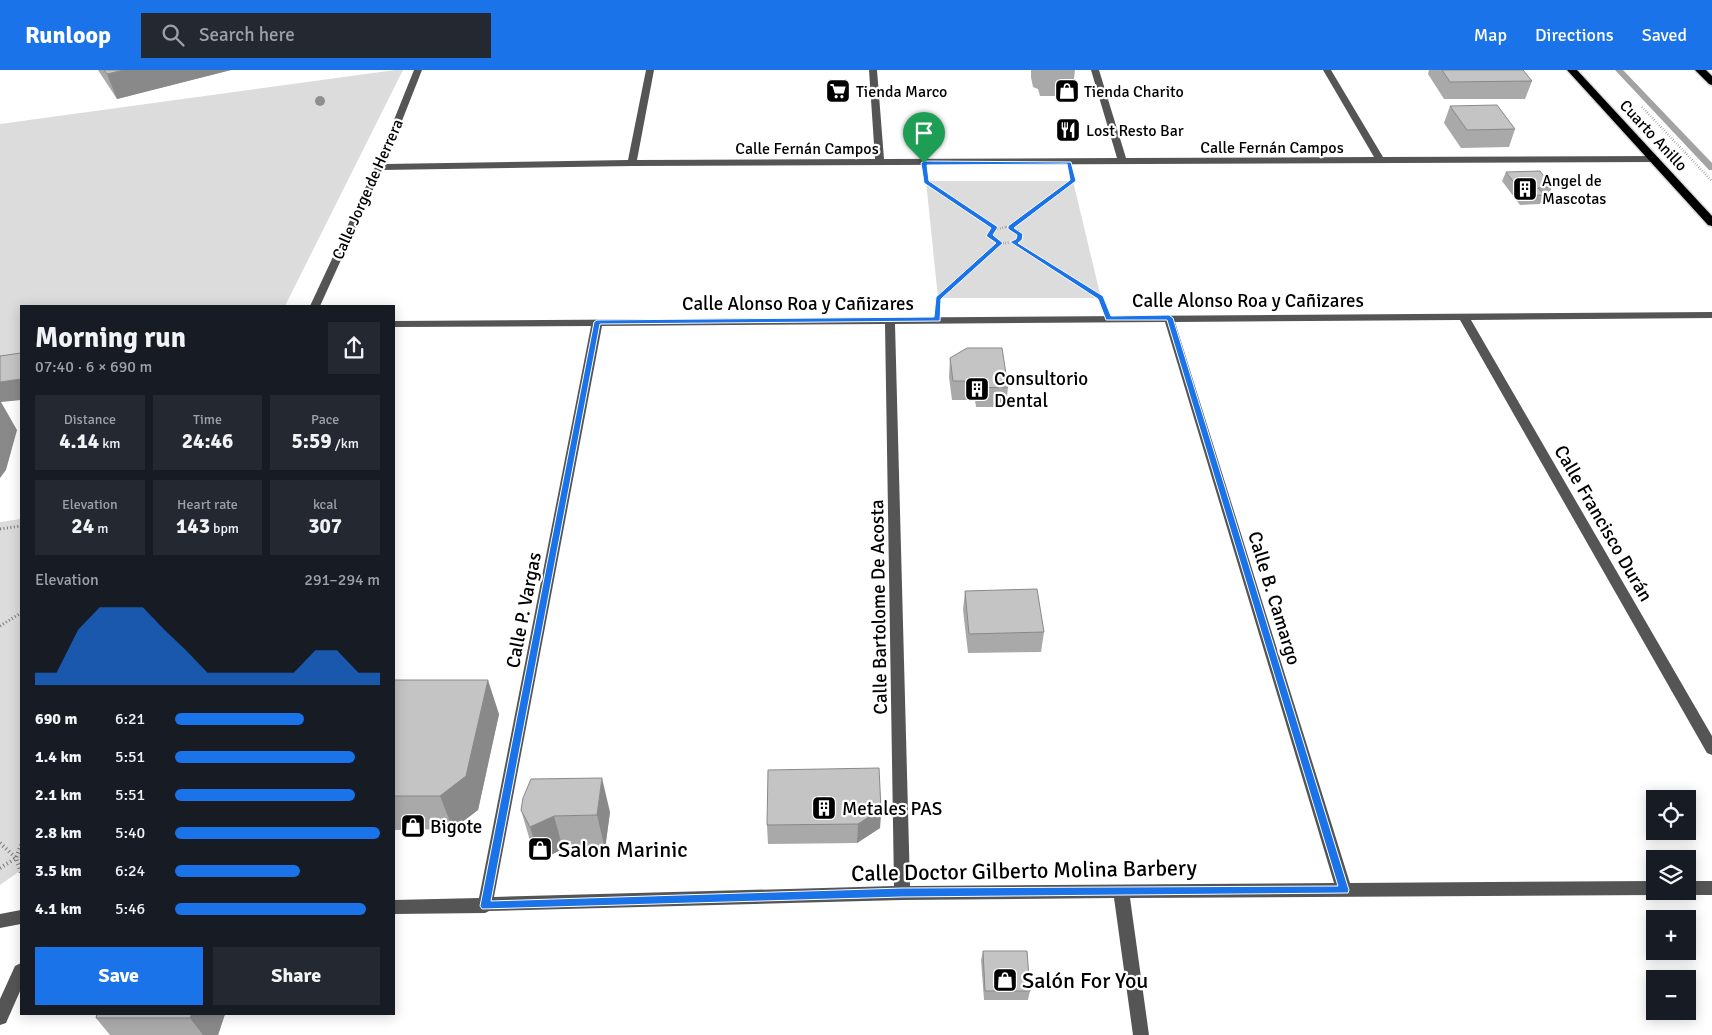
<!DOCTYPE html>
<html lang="en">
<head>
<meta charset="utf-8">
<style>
  body { margin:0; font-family:Signika,sans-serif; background:#242831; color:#f1f3f6; height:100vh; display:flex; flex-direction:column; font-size:19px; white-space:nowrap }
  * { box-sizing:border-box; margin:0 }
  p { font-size:16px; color:#9ea1a6 }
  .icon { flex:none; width:28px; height:28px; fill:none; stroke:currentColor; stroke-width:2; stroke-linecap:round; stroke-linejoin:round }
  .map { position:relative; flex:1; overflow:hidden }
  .panel { position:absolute; left:20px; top:235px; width:375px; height:710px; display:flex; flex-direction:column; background:#171b24; border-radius:0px; box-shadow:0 2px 12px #0003 }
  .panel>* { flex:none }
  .fabs { position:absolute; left:1646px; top:720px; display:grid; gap:10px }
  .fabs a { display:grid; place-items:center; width:50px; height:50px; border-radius:0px; background:#171b24; box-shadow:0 2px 12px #0003; font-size:25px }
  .pin { position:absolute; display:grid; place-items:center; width:42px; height:42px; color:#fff; margin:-51px -21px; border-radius:50% 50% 50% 0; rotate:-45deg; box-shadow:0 0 5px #0007 }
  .pin .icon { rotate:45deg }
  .round { display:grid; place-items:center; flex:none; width:52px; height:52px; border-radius:0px; background:#242831 }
  .overview { display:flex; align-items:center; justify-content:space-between; height:85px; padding:0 15px }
  h1 { font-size:28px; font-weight:700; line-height:38px }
  .stats { display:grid; grid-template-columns:repeat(3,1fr); gap:8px; height:85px; padding:5px 15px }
  .stats div { display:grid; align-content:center; border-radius:0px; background:#242831; text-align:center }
  .stats b { font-size:21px; font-weight:700 }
  .stats small { font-size:14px; font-weight:400 }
  .stats p { font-size:14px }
  .chart { height:140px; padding:10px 15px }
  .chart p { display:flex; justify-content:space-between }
  .chart svg { width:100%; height:90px; margin-top:5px; fill:#1a73e8; opacity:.7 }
  .cta { display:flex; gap:10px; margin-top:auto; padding:10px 15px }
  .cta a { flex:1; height:58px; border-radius:0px; background:#1a73e8; color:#fff; font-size:20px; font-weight:700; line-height:58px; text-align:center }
  .cta a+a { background:#242831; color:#f1f3f6 }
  ul { padding:0 15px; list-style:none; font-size:16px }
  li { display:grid; grid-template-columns:80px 60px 1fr; align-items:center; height:38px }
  li i { height:12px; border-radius:6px; background:#1a73e8 }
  header { display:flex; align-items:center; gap:30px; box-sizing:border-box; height:70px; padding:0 25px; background:#1a73e8; color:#fff }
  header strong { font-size:24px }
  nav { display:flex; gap:28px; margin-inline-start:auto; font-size:18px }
  .search { width:350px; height:45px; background:#242831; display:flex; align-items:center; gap:12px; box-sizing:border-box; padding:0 18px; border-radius:0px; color:#9ea1a6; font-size:19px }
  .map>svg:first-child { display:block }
  .green { fill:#dcdcdc }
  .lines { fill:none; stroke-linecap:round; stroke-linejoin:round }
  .stream { fill:#a3a3a3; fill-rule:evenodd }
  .highway-casing { stroke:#dbdbdb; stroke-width:3 }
  .path-far2 { stroke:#777; stroke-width:2.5; stroke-dasharray:0.5 2; stroke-linecap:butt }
  .path-far1 { stroke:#777; stroke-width:3; stroke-dasharray:1 2.5; stroke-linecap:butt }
  .path { stroke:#777; stroke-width:4; stroke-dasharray:1 3; stroke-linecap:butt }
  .minor { fill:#555; fill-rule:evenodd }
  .highway { fill:#000; fill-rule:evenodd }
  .tree { fill:#8f8f8f }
  .wall { fill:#a9a9a9 }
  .shaded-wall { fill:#898989 }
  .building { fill:#c4c4c4; stroke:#898989 }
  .route { fill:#1a73e8; stroke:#fff; fill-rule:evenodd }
  .labels { text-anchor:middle; stroke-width:4.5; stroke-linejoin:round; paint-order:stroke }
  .far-poi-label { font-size:16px; fill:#000; stroke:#fff; text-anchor:start }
  .far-street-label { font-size:16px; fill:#000; stroke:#fff }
  .street-label { font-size:19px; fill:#000; stroke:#fff }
  .poi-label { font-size:19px; fill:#000; stroke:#fff; text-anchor:start }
  .near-poi-label { font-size:22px; fill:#000; stroke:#fff; text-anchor:start }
  .near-street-label { font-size:22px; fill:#000; stroke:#fff }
</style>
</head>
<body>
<header>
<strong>Runloop</strong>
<div class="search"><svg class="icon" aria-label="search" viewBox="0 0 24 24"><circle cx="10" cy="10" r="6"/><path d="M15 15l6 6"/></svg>Search here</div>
<nav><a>Map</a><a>Directions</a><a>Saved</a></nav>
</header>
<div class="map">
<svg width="1712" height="965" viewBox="0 0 1712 965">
  <rect width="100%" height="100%" fill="#fff"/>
  <!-- green -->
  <g class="green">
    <polygon points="395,0 403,0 285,236 21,236 21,304 0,307 0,54"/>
    <polygon points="926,111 1073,111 1101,228 938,228"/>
    <polygon points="21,449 21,800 0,815 0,452"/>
  </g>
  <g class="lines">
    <!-- stream -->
    <polygon class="stream" points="1615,0 1623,0 1712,93 1712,100 1709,100"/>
    <defs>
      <g id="highway">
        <polygon points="1567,0 1577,0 1712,146 1712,156 1708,155"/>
        <polygon points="1695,0 1706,0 1712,6 1712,15 1709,14"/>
      </g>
    </defs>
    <!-- highway casing -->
    <use href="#highway" class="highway-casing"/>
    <!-- path-far2 -->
    <g class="path-far2">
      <polyline points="1642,37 1712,111"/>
      <polyline points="932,115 996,158"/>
      <path d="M1006,157L1018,161L1020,167L1018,170C1007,174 998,175 990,166L992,160Z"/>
      <polyline points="1010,158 1068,114"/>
      <polyline points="1013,173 1097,226"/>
      <polyline points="939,227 1000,173"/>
    </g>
    <!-- path-far1 -->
    <g class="path-far1">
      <polyline points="0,459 21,456"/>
      <polyline points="0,556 21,543"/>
    </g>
    <!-- path -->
    <g class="path">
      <polyline points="0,773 16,788 21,803"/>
      <polyline points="0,798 16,788 21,775"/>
    </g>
    <!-- minor -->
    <g class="minor">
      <polygon points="414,0 422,0 385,94 628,90 646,0 654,0 637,90 875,89 869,0 877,0 884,89 1117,88 1091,0 1099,0 1126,88 1374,87 1323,0 1331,0 1383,87 1655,86 1659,89 1655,92 632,96 382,100 320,236 310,236 375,97"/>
      <path d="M1712,242V248L1471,250L1712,666V685L1707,683L1460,250L1175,252L1350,813L1655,811V821H1661L1660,823L1655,825L1130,828L1149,965H1133L1114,828L902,830L489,841L485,843L394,844V830L479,828L591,256L394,257V251ZM1165,252L1334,813L910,816L895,254ZM885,254L894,816L494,827L602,256Z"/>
      <polygon points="1688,811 1712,811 1712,825 1688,825 1683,823 1682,821 1688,821"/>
      <polygon points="21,840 21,854 0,858 0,844"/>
      <polygon points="21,893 21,919 6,953 0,955 0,929 15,896"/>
    </g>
    <!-- highway -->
    <use href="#highway" class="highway"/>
  </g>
  <!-- trees -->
  <circle class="tree" cx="320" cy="31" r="5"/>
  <!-- wall -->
  <g class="wall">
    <polygon points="98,0 231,0 117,29"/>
    <polygon points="1031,0 1075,0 1072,26 1040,26 1038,19 1033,17 1031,7"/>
    <polygon points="1429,0 1523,0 1532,11 1525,29 1444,29 1428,4"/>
    <polygon points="1450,36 1515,59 1509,77 1461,78 1444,53"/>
    <polygon points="1506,102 1552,117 1548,127 1543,127 1540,134 1520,135 1502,111"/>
    <polygon points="950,288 1008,317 1006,337 976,337 975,330 952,330 949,307"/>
    <polygon points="965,521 1044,562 1041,582 968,583 963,540"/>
    <polygon points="394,610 499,644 478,740 453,759 394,760"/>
    <polygon points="881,739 880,758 857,773 768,774 767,755"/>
    <polygon points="521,740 610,742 605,779 563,779 540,790 531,774"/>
    <polygon points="983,881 1030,921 1028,930 984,930 981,890"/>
    <polygon points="97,944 225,944 218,965 110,965 96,948"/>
  </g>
  <!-- shaded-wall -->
  <g class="shaded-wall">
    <polygon points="124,0 231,0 117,29 107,4"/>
    <polygon points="21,309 21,330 1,332 17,360 6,400 0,408 0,312"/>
    <polygon points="488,610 499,644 478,740 453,759 440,726"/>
    <polygon points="602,708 610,742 605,779 597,745"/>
    <polygon points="881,739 880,758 857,773 858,754"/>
    <polygon points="554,746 563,779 540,790 530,757"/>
    <polygon points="192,944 225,944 218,965 203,965 190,948"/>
  </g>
  <!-- building -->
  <g class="building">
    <polygon points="104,0 124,0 107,4"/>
    <polygon points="1442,0 1523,0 1532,11 1450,12"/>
    <polygon points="1497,35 1515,59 1467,60 1450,36"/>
    <polygon points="1540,101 1552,117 1538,118 1544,125 1524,126 1506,102"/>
    <polygon points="967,278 1002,278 1008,317 978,318 977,311 953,311 950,288"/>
    <polygon points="21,283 21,309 0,312 0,286"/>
    <polygon points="1037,519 1044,562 969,564 965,521"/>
    <polygon points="394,610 488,610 466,706 440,726 394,726"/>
    <polygon points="879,698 881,739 858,754 767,755 768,700"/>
    <polygon points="602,708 597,745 554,746 530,757 521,740 523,728 531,709"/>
    <polygon points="983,881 1027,881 1030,921 985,921"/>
    <polygon points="97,944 192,944 190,948 96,948"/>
  </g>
  <!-- route -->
  <path class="route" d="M924,91L1071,92L1076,111L1014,158L1023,164L1022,170L1018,173L1103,226L1111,246L1169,245L1173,248L1349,820L1348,823L902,827L482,839L480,836L594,252L597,250L934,247L936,227L996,173L986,166L991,158L924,113L921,93ZM1067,94L1070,110L1008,156V159L1017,165L1016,169L1010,172L1098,229L1106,250H1167L1338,816L902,818L491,831L600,254L940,251L941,229L1003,173L993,165L998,157L929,111L927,95Z"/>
  <!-- icons -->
  <defs>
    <symbol id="supermarket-square" viewBox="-11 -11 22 22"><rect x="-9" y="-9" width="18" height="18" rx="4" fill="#000" stroke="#fff"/><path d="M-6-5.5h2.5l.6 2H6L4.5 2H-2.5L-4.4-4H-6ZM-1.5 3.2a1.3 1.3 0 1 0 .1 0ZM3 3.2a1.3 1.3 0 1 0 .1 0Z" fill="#fff"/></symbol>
    <symbol id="shop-square" viewBox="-11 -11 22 22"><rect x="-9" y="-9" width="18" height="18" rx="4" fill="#000" stroke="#fff"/><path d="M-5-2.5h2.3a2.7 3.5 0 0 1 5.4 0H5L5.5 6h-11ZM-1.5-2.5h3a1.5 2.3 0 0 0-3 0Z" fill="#fff"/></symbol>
    <symbol id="restaurant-square" viewBox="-11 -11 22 22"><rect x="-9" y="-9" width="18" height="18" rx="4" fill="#000" stroke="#fff"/><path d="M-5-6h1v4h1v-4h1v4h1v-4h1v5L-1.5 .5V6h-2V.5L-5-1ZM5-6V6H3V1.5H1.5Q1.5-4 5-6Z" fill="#fff"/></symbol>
    <symbol id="building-square" viewBox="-11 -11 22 22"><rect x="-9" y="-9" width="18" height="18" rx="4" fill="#000" stroke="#fff"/><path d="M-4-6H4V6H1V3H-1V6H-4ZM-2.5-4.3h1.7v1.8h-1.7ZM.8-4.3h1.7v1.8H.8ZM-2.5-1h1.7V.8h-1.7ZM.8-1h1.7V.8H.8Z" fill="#fff"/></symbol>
  </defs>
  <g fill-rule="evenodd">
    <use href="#supermarket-square" x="824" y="7" width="28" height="28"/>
    <use href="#shop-square" x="1053" y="7" width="28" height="28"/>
    <use href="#restaurant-square" x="1054" y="46" width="28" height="28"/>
    <use href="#building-square" x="1511" y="105" width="28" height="28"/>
    <use href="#building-square" x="963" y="305" width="28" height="28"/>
    <use href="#building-square" x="810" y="724" width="28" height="28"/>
    <use href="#shop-square" x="399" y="742" width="28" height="28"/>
    <use href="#shop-square" x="526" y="765" width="28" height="28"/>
    <use href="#shop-square" x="991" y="896" width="28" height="28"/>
  </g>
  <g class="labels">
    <!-- far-poi labels -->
    <g class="far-poi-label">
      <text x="856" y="27">Tienda Marco</text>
      <text x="1084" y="27">Tienda Charito</text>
      <text x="1086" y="66">Lost Resto Bar</text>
      <text x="1542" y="116">Angel de<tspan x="1542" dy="18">Mascotas</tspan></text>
    </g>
    <!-- far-street labels -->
    <g class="far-street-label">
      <text transform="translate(1654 65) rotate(47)" y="6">Cuarto Anillo</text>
      <text x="1272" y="83">Calle Fernán Campos</text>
      <text x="807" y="84">Calle Fernán Campos</text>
      <text transform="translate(367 119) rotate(-66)" y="6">Calle Jorge de Herrera</text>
    </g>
    <!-- street labels -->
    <g class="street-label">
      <text x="1248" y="237">Calle Alonso Roa y Cañizares</text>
      <text x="798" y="240">Calle Alonso Roa y Cañizares</text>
      <text transform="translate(1604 453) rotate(60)" y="7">Calle Francisco Durán</text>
      <text transform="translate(1275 528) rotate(73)" y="7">Calle B. Camargo</text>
      <text transform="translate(878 537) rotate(-91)" y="7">Calle Bartolome De Acosta</text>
      <text transform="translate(523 540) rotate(-79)" y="7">Calle P. Vargas</text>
    </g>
    <!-- poi labels -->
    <g class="poi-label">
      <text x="994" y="315">Consultorio<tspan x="994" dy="22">Dental</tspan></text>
      <text x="842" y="745">Metales PAS</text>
      <text x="430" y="763">Bigote</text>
    </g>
    <!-- near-poi labels -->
    <g class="near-poi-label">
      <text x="558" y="787">Salon Marinic</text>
      <text x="1022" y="918">Salón For You</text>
    </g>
    <!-- near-street labels -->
    <g class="near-street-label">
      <text transform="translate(1024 800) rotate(-1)" y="8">Calle Doctor Gilberto Molina Barbery</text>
    </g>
  </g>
</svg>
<div class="fabs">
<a><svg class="icon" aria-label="locate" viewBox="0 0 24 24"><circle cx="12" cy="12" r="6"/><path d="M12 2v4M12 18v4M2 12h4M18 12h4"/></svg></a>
<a><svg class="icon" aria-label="layers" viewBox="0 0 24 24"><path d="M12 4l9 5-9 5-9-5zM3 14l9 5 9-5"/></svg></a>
<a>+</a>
<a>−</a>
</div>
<div class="pin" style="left:924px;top:93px;background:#1e9e55"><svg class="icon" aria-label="arrive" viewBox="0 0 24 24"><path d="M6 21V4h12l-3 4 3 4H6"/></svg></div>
<section class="panel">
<div class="overview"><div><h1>Morning run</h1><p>07:40 · 6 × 690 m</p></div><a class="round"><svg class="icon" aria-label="share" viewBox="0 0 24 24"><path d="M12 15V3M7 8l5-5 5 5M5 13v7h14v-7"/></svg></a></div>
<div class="stats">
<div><p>Distance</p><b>4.14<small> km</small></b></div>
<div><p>Time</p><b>24:46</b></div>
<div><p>Pace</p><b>5:59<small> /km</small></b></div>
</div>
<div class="stats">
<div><p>Elevation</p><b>24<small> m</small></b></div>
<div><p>Heart rate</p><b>143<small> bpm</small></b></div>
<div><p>kcal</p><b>307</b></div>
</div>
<div class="chart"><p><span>Elevation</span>291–294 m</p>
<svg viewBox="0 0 160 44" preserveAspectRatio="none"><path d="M0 44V38L10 38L20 17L30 6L40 6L50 6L60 17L70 27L80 38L90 38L100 38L110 38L120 38L130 27L140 27L150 38L160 38V44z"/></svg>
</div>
<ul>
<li><b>690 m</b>6:21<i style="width:63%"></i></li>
<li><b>1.4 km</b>5:51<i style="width:88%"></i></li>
<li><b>2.1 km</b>5:51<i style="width:88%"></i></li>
<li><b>2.8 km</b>5:40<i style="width:100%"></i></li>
<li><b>3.5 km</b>6:24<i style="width:61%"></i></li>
<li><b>4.1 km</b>5:46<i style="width:93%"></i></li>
</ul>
<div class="cta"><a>Save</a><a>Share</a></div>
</section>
</div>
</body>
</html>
